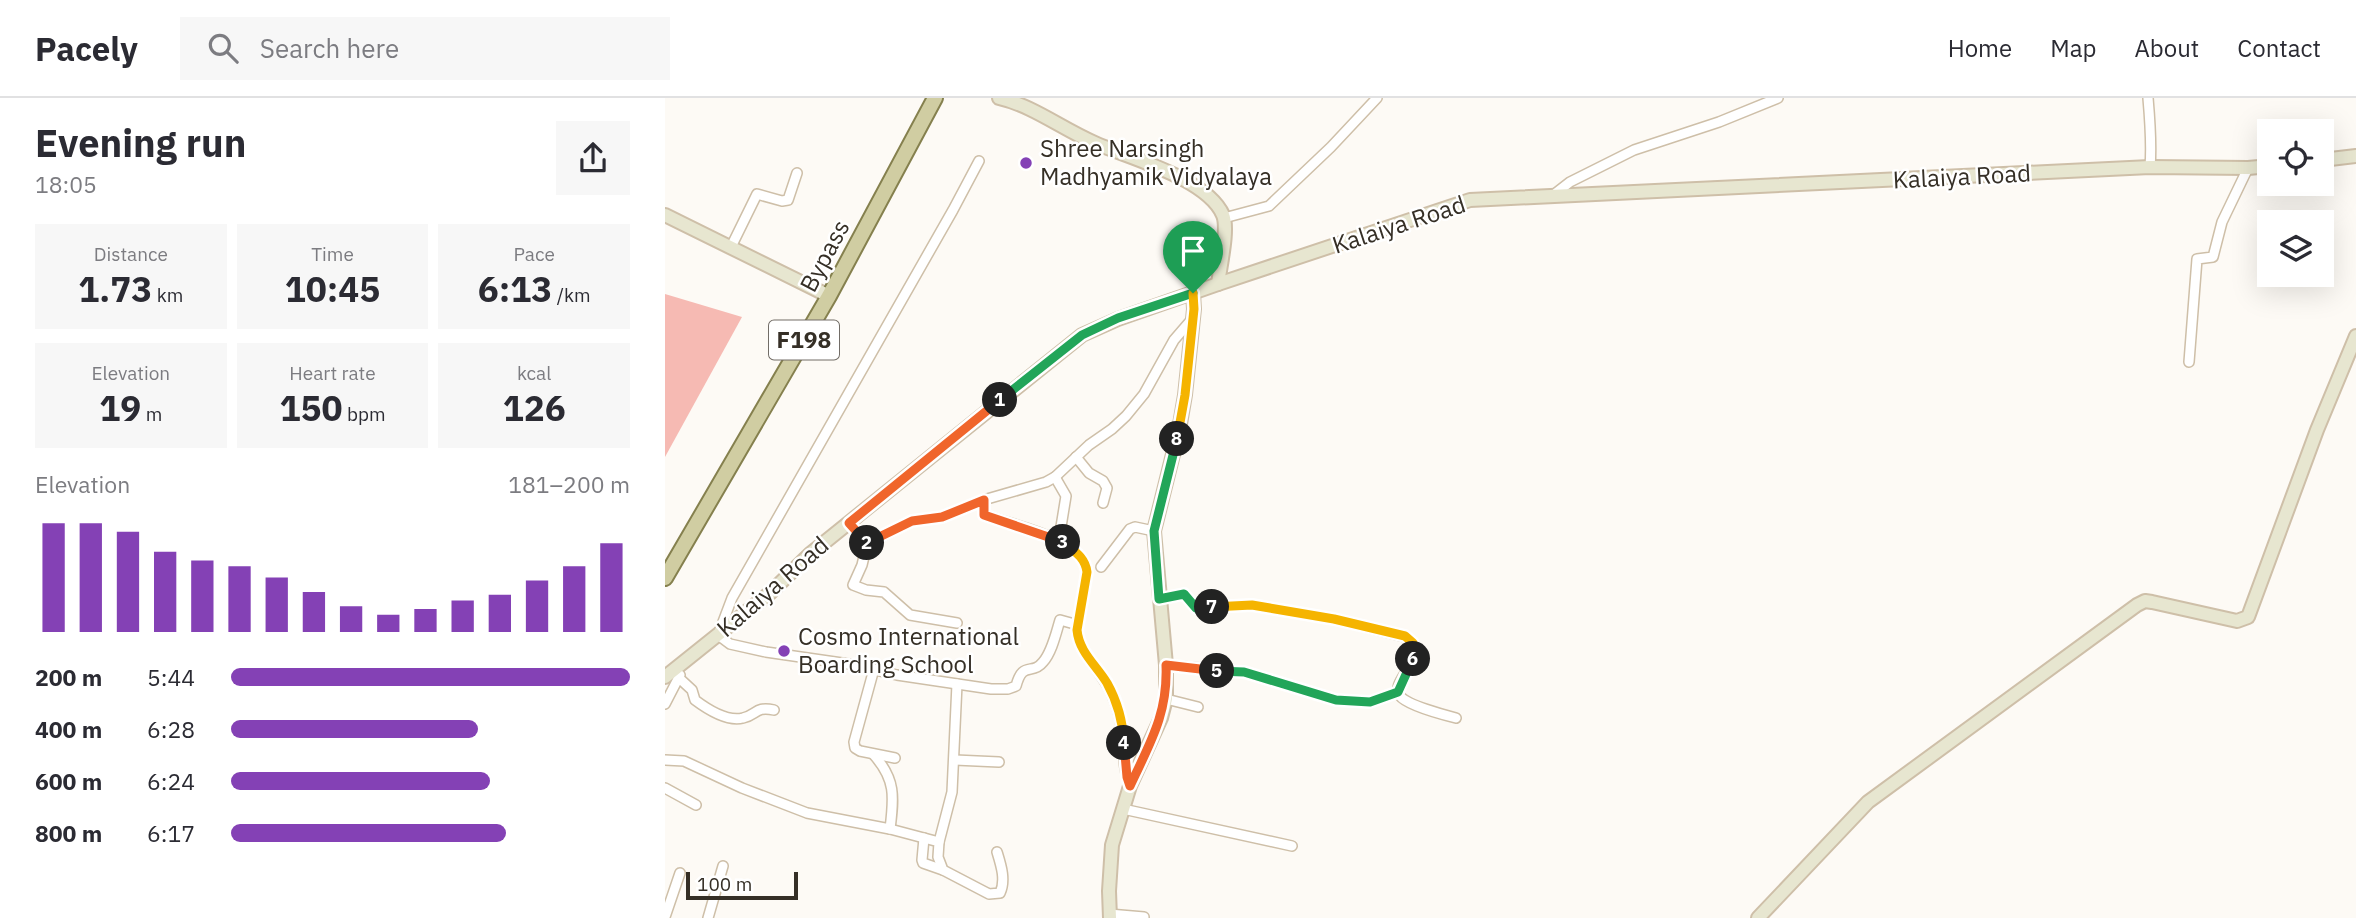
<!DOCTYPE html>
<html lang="en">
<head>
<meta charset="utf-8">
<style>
  body { margin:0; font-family:"IBM Plex Sans",sans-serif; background:#f7f7f7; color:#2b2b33; height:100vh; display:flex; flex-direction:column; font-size:26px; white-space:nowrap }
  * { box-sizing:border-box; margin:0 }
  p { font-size:23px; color:#7c7c81 }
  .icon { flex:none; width:38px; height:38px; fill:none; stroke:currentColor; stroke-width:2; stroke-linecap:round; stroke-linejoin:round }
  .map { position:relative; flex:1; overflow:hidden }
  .panel { display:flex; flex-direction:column; background:#fff; width:665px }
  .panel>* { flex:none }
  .tools { position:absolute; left:1592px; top:21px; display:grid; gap:14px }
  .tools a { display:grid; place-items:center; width:77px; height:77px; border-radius:0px; background:#fff; box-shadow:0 7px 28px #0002; font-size:35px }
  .scale { position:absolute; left:21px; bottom:18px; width:112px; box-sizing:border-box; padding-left:7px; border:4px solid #352f26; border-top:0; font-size:19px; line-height:24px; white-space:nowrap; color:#352f26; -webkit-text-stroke:5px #fff; paint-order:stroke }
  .pin { position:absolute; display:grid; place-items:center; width:60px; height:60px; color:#fff; margin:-72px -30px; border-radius:50% 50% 50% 0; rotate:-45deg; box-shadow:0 0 7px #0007 }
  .pin .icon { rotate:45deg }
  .km { position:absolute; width:35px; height:35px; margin:-18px; border-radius:50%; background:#222; color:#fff; font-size:19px; line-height:35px; text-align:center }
  .round { display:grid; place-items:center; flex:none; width:74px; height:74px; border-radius:0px; background:#f7f7f7 }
  .head { display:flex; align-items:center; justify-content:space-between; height:119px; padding:0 35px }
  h1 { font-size:38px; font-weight:700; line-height:52px }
  .metrics { display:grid; grid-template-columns:repeat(3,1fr); gap:10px; height:119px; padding:7px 35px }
  .metrics div { display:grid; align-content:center; border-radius:0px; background:#f7f7f7; text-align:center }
  .metrics b { font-size:35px; font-weight:700 }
  .metrics small { font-size:19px; font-weight:400 }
  .metrics p { font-size:19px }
  .chart { height:196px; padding:14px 35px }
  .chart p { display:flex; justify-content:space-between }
  .chart svg { width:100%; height:126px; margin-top:7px; stroke:#8441b5; stroke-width:6 }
  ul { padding:0 35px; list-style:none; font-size:23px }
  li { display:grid; grid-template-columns:112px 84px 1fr; align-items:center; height:52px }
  li i { height:18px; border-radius:9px; background:#8441b5 }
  header { display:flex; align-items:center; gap:42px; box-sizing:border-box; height:98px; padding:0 35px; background:#fff; border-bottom:2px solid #e1e1e2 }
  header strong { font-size:33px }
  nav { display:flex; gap:38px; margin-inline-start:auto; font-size:24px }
  .search { width:490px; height:63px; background:#f7f7f7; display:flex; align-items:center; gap:18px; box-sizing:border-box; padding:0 24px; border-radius:0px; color:#7c7c81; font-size:26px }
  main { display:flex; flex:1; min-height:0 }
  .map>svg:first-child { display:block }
  .green { fill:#f6bab3 }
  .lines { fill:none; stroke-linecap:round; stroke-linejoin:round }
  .street-casing { stroke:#cebfa8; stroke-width:12 }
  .secondary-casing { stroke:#cebfa8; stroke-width:16 }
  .primary-casing { stroke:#85804e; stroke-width:18 }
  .street { stroke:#fff; stroke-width:9 }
  .secondary { stroke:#e7e6d0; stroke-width:12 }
  .primary { stroke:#d0cda2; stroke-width:14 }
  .split-1-casing { stroke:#fff; stroke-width:14 }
  .split-2-casing { stroke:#fff; stroke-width:14 }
  .split-3-casing { stroke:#fff; stroke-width:14 }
  .split-4-casing { stroke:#fff; stroke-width:14 }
  .split-5-casing { stroke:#fff; stroke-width:14 }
  .split-6-casing { stroke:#fff; stroke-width:14 }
  .split-7-casing { stroke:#fff; stroke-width:14 }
  .split-8-casing { stroke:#fff; stroke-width:14 }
  .split-9-casing { stroke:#fff; stroke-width:14 }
  .split-1 { stroke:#22a559; stroke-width:9 }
  .split-2 { stroke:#f0652b; stroke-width:9 }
  .split-3 { stroke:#f0652b; stroke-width:9 }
  .split-4 { stroke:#f5b400; stroke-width:9 }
  .split-5 { stroke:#f0652b; stroke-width:9 }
  .split-6 { stroke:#22a559; stroke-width:9 }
  .split-7 { stroke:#f5b400; stroke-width:9 }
  .split-8 { stroke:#22a559; stroke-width:9 }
  .split-9 { stroke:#f5b400; stroke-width:9 }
  .poi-dot { fill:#8441b5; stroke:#fff; stroke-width:2.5 }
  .labels { text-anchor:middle; stroke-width:5; stroke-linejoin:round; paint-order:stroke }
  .shield { fill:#fff; stroke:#726d67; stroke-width:2 }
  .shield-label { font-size:23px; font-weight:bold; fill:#352f26 }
  .poi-label { font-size:24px; fill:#352f26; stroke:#fff; text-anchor:start }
  .street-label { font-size:24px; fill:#352f26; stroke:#fff }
</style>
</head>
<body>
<header>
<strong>Pacely</strong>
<div class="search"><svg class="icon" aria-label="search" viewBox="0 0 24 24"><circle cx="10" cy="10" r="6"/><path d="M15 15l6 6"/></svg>Search here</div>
<nav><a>Home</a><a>Map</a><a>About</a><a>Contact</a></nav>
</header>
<main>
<section class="panel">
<div class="head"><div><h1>Evening run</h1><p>18:05</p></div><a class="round"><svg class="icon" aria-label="share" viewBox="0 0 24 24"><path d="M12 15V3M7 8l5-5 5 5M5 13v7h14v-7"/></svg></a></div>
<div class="metrics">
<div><p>Distance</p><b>1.73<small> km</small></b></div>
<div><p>Time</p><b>10:45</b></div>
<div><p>Pace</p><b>6:13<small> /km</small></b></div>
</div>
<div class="metrics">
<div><p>Elevation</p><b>19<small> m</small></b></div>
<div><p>Heart rate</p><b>150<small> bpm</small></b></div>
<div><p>kcal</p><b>126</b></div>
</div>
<div class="chart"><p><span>Elevation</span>181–200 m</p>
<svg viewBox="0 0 160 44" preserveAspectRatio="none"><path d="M5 44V6M15 44V6M25 44V9M35 44V16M45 44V19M55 44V21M65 44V25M75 44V30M85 44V35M95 44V38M105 44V36M115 44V33M125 44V31M135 44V26M145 44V21M155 44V13"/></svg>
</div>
<ul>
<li><b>200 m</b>5:44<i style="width:100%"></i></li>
<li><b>400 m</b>6:28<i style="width:62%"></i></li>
<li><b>600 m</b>6:24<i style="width:65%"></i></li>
<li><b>800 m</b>6:17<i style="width:69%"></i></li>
</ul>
</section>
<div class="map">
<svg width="1691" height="820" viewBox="0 0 1691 820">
  <rect width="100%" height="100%" fill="#fdfaf5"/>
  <!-- green -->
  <polygon class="green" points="0,196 77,219 0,359"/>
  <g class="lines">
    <defs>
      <g id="street">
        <path d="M1483,0C1485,23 1487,46 1485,69"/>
        <path d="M314,63L288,112L67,500L53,537L65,546L101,554L184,566L232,577L326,591H343L351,588C358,562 367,578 378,564C387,554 391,535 395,522L413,527"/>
        <polyline points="887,98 905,84 969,52 1054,24 1113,0"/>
        <polyline points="559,120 604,108 666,49 712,0"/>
        <polyline points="66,149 92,96 117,103 123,102 132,75"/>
        <polyline points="1524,264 1532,161 1548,159 1557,124 1583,70"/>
        <polyline points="411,359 424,375 438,383 442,390 438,405"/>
        <polyline points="390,379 401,398 394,441"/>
        <path d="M319,402V417C348,427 417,440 422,474L412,532C414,553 430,567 440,584C446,592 450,604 453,613C461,638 455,665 465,688"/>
        <polyline points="184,425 202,446 248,423 277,419 322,401 381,384 390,379 424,347 447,331 461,318 479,296 509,242 528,220"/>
        <polyline points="202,446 197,467 188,487 201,492 219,494 245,517 292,525"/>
        <polyline points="436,469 465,431 470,429 489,433"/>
        <path d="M494,501L519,496L531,510L587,507L669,521L740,539C766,561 723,582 735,598C742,607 779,617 791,620"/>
        <polyline points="501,567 579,574 671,602 705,604 733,594"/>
        <polyline points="209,571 189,644 190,650 195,653 230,660"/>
        <path d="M14,580L27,592L30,602C42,611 62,624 78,620C92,617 90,608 109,612"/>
        <polyline points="501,601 533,609"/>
        <polyline points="0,606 15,577"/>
        <path d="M208,656C231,681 229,699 225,731"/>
        <path d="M0,662L19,663L77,690L142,715L225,731L274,744L273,759L278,772L324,796L335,795C341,782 336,767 332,754"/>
        <polyline points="290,662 334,664"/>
        <polyline points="0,690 31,707"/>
        <polyline points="458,711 627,748"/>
        <polyline points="259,740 257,762 258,765 278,772"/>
        <polyline points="274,744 287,694 292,586"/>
        <polyline points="444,816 479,819"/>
        <polyline points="0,819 15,775"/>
        <polyline points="43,820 58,768"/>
      </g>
      <g id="secondary">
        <path d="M334,0C369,8 397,31 430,45C464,60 542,80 558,117C564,131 555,169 553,186"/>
        <polyline points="1657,62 1691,58"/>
        <polyline points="0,117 164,198"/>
        <polyline points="0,579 105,495 145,456 417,237 453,221 553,186 805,102 1485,69 1583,70 1605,68"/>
        <polyline points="445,820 444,793 447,747 465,688 496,620 501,601 501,567 489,433 514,332 520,297 529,211 528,195"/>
        <polyline points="1093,820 1203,704 1472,507 1480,503 1487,504 1572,523 1583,519 1652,332 1691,238"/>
      </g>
      <polyline id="primary" points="0,480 164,198 270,0"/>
    </defs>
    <!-- street casing -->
    <use href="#street" class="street-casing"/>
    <!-- secondary casing -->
    <use href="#secondary" class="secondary-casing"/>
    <!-- primary casing -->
    <use href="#primary" class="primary-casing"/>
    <!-- street -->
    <use href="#street" class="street"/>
    <!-- secondary -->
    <use href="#secondary" class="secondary"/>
    <!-- primary -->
    <use href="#primary" class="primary"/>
  </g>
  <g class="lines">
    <defs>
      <polyline id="split-1" points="335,302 417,237 453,220 528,195"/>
      <polyline id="split-2" points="202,445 184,425 335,302"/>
      <polyline id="split-3" points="202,445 247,423 277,419 319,402 319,417 398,444"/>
      <path id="split-4" d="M398,444C409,453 420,459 422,474L412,532C414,554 431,567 442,585C452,603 458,625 459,645"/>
      <path id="split-5" d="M459,645L462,679L465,688C485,645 503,616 501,567L552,573"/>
      <polyline id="split-6" points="552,573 579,574 671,602 705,604 733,594 748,561"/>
      <polyline id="split-7" points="547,509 587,507 669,521 740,538 748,545 748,561"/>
      <polyline id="split-8" points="512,341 489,433 494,501 519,496 531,510 547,509"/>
      <polyline id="split-9" points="512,341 520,297 529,211 528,195"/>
    </defs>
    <!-- split-1 casing -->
    <use href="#split-1" class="split-1-casing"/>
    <!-- split-2 casing -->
    <use href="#split-2" class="split-2-casing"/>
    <!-- split-3 casing -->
    <use href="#split-3" class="split-3-casing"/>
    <!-- split-4 casing -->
    <use href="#split-4" class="split-4-casing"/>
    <!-- split-5 casing -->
    <use href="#split-5" class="split-5-casing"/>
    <!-- split-6 casing -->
    <use href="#split-6" class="split-6-casing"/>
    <!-- split-7 casing -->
    <use href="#split-7" class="split-7-casing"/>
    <!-- split-8 casing -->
    <use href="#split-8" class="split-8-casing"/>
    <!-- split-9 casing -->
    <use href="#split-9" class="split-9-casing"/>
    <!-- split-1 -->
    <use href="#split-1" class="split-1"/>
    <!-- split-2 -->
    <use href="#split-2" class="split-2"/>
    <!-- split-3 -->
    <use href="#split-3" class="split-3"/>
    <!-- split-4 -->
    <use href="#split-4" class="split-4"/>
    <!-- split-5 -->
    <use href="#split-5" class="split-5"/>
    <!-- split-6 -->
    <use href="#split-6" class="split-6"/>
    <!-- split-7 -->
    <use href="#split-7" class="split-7"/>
    <!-- split-8 -->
    <use href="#split-8" class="split-8"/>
    <!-- split-9 -->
    <use href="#split-9" class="split-9"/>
  </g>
  <!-- markers -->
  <g class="poi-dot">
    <circle cx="361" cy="65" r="7"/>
    <circle cx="119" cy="553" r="7"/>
  </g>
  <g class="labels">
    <!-- shield labels -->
    <rect class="shield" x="104" y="222.5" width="70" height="39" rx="5"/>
    <g class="shield-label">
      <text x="139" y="250">F198</text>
    </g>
    <!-- poi labels -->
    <g class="poi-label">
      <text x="375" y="59">Shree Narsingh<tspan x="375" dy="28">Madhyamik Vidyalaya</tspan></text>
      <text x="133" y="547">Cosmo International<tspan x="133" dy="28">Boarding School</tspan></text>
    </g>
    <!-- street labels -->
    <g class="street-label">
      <text transform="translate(1297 79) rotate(-3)" y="8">Kalaiya Road</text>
      <text transform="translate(734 127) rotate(-18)" y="8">Kalaiya Road</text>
      <text transform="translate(160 158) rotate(-62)" y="8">Bypass</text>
      <text transform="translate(108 489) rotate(-41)" y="8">Kalaiya Road</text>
    </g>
  </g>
</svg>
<div class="tools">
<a><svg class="icon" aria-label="locate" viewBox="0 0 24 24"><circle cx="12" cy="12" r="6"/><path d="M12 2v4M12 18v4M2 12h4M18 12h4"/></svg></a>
<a><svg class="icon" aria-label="layers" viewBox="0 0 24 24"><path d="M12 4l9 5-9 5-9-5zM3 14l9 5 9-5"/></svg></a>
</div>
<div class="scale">100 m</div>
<div class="pin" style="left:528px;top:195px;background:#1e9e55"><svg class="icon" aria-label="arrive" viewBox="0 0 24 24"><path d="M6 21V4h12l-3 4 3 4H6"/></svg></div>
<b class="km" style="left:335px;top:302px">1</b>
<b class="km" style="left:202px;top:445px">2</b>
<b class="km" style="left:398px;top:444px">3</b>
<b class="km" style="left:459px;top:645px">4</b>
<b class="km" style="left:552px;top:573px">5</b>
<b class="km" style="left:748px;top:561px">6</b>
<b class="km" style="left:547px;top:509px">7</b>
<b class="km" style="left:512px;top:341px">8</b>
</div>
</main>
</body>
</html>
